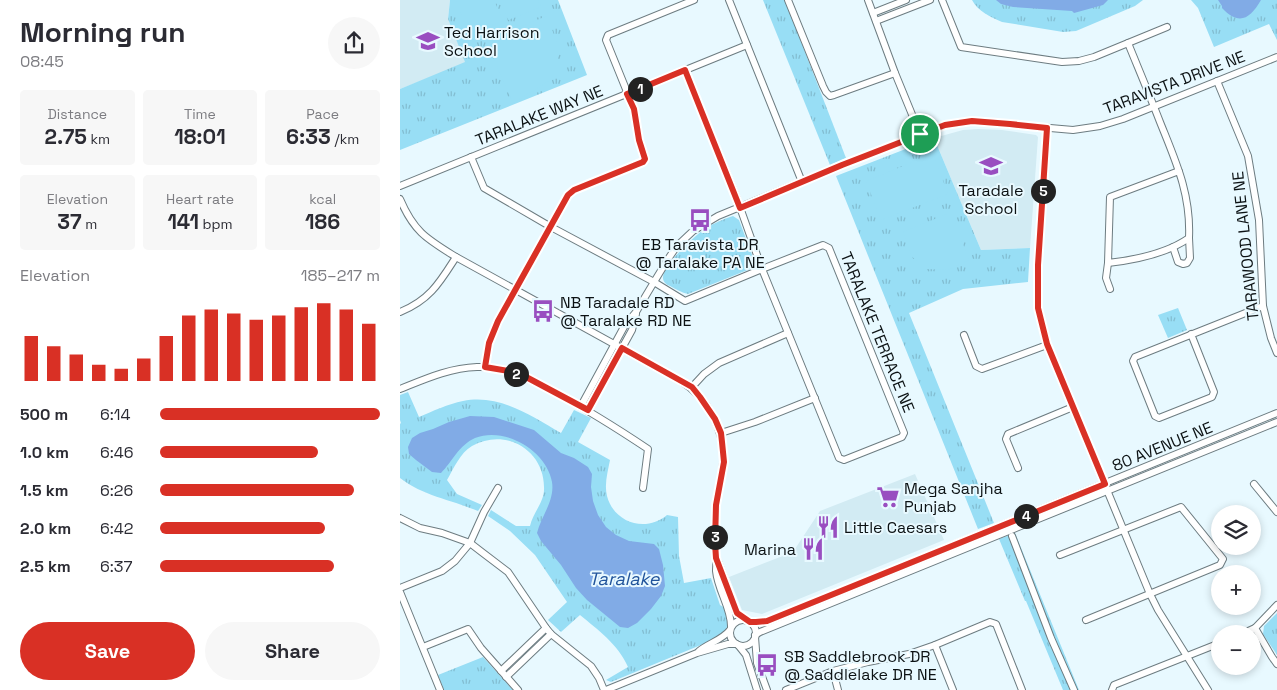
<!DOCTYPE html>
<html lang="en">
<head>
<meta charset="utf-8">
<style>
  body { margin:0; font-family:"Space Grotesk",sans-serif; background:#f7f7f7; color:#2b2b33; height:100vh; display:flex; flex-direction:column; font-size:19px; white-space:nowrap }
  * { box-sizing:border-box; margin:0 }
  p { font-size:16px; color:#7c7c81 }
  .icon { flex:none; width:28px; height:28px; fill:none; stroke:currentColor; stroke-width:2; stroke-linecap:round; stroke-linejoin:round }
  .map { position:relative; flex:1; overflow:hidden }
  .drawer { display:flex; flex-direction:column; background:#fff; width:400px }
  .drawer>* { flex:none }
  .controls { position:absolute; left:811px; top:505px; display:grid; gap:10px }
  .controls a { display:grid; place-items:center; width:50px; height:50px; border-radius:50%; background:#fff; box-shadow:0 2px 8px #0003; font-size:25px }
  .pin { position:absolute; display:grid; place-items:center; width:42px; height:42px; color:#fff; margin:-21px; border:2px solid #fff; border-radius:50%; box-shadow:0 1px 5px #0007 }
  .km { position:absolute; width:25px; height:25px; margin:-12px; border-radius:50%; background:#222; color:#fff; font-size:14px; line-height:25px; text-align:center }
  .round { display:grid; place-items:center; flex:none; width:52px; height:52px; border-radius:26px; background:#f7f7f7 }
  .head { display:flex; align-items:center; justify-content:space-between; height:85px; padding:0 20px }
  h1 { font-size:28px; font-weight:700; line-height:38px }
  .figures { display:grid; grid-template-columns:repeat(3,1fr); gap:8px; height:85px; padding:5px 20px }
  .figures div { display:grid; align-content:center; border-radius:5px; background:#f7f7f7; text-align:center }
  .figures b { font-size:21px; font-weight:700 }
  .figures small { font-size:14px; font-weight:400 }
  .figures p { font-size:14px }
  .chart { height:140px; padding:10px 20px }
  .chart p { display:flex; justify-content:space-between }
  .chart svg { width:100%; height:90px; margin-top:5px; stroke:#d93025; stroke-width:6 }
  .primary-button { display:flex; gap:10px; margin-top:auto; padding:10px 20px }
  .primary-button a { flex:1; height:58px; border-radius:30px; background:#d93025; color:#fff; font-size:20px; font-weight:700; line-height:58px; text-align:center }
  .primary-button a+a { background:#f7f7f7; color:#2b2b33 }
  ul { padding:0 20px; list-style:none; font-size:16px }
  li { display:grid; grid-template-columns:80px 60px 1fr; align-items:center; height:38px }
  li i { height:12px; border-radius:6px; background:#d93025 }
  main { display:flex; flex:1; min-height:0 }
  .map>svg:first-child { display:block }
  .built { fill:#d2ebf3 }
  .grass { fill:url(#grass-tufts) }
  .pitch { fill:#98def5 }
  .water { fill:#81abe6 }
  .lines { fill:none; stroke-linecap:round; stroke-linejoin:round }
  .minor-casing { stroke:#6d7c81; stroke-width:8 }
  .minor { stroke:#fff; stroke-width:6 }
  .route-casing { stroke:#fff; stroke-width:10 }
  .route { stroke:#d93025; stroke-width:6 }
  .labels { text-anchor:middle; stroke-width:4; stroke-linejoin:round; paint-order:stroke }
  .poi-label { font-size:16px; fill:#0c1214; stroke:#e8f9ff; text-anchor:start }
  .street-label { font-size:16px; fill:#0c1214; stroke:#e8f9ff }
  .water-label { font-size:18px; font-style:italic; fill:#21549b; stroke:#e8f9ff }
</style>
</head>
<body>
<main>
<section class="drawer">
<div class="head"><div><h1>Morning run</h1><p>08:45</p></div><a class="round"><svg class="icon" aria-label="share" viewBox="0 0 24 24"><path d="M12 15V3M7 8l5-5 5 5M5 13v7h14v-7"/></svg></a></div>
<div class="figures">
<div><p>Distance</p><b>2.75<small> km</small></b></div>
<div><p>Time</p><b>18:01</b></div>
<div><p>Pace</p><b>6:33<small> /km</small></b></div>
</div>
<div class="figures">
<div><p>Elevation</p><b>37<small> m</small></b></div>
<div><p>Heart rate</p><b>141<small> bpm</small></b></div>
<div><p>kcal</p><b>186</b></div>
</div>
<div class="chart"><p><span>Elevation</span>185–217 m</p>
<svg viewBox="0 0 160 44" preserveAspectRatio="none"><path d="M5 44V22M15 44V27M25 44V31M35 44V36M45 44V38M55 44V33M65 44V22M75 44V12M85 44V9M95 44V11M105 44V14M115 44V12M125 44V8M135 44V6M145 44V9M155 44V16"/></svg>
</div>
<ul>
<li><b>500 m</b>6:14<i style="width:100%"></i></li>
<li><b>1.0 km</b>6:46<i style="width:72%"></i></li>
<li><b>1.5 km</b>6:26<i style="width:88%"></i></li>
<li><b>2.0 km</b>6:42<i style="width:75%"></i></li>
<li><b>2.5 km</b>6:37<i style="width:79%"></i></li>
</ul>
<div class="primary-button"><a>Save</a><a>Share</a></div>
</section>
<div class="map">
<svg width="877" height="690" viewBox="0 0 877 690">
  <defs>
    <pattern id="grass-tufts" width="24" height="20" patternUnits="userSpaceOnUse" patternTransform="scale(1.25)"><rect width="24" height="20" fill="#98def5"/><path d="M3 7l-1-3M5 7V3M7 7l1-3M15 17l-1-3M17 17v-4M19 17l1-3" fill="none" stroke="#82bdd1"/></pattern>
  </defs>
  <rect width="100%" height="100%" fill="#e8f9ff"/>
  <!-- built -->
  <g class="built">
    <polygon points="0,0 50,0 48,19 66,63 0,89"/>
    <polygon points="578,129 602,130 636,135 638,137 630,248 581,250 534,138 563,130"/>
    <polygon points="515,474 544,540 362,614 342,610 329,577 393,552 420,511"/>
  </g>
  <!-- grass -->
  <g class="grass">
    <polygon points="50,0 158,0 187,75 0,150 0,89 65,62 48,19"/>
    <polygon points="363,0 385,0 446,158 430,165"/>
    <path d="M572,0H743L735,6L676,31L663,32L602,22C590,17 578,11 572,0Z"/>
    <polygon points="791,0 877,0 877,40 869,24 814,47 798,8"/>
    <polygon points="534,138 581,250 630,248 628,282 563,289 509,313 594,523 578,529 436,176"/>
    <path d="M333,216L339,220L354,260L353,266L350,269L288,294C282,293 276,289 270,286C267,285 263,282 263,278C262,266 295,235 305,229C314,223 323,219 333,216Z"/>
    <polygon points="778,308 787,330 768,338 758,315"/>
    <path d="M8,392L19,417C33,411 48,404 63,401C100,394 130,415 161,433L174,410L191,418L178,442L210,460C208,471 204,484 207,496C214,523 246,533 267,515L278,517L279,556L284,583L311,578L320,605L325,608C329,625 330,631 313,640L211,682L206,680L228,667C218,644 198,630 180,615L161,632L148,620L167,602L135,555L110,531L88,516L91,510L116,526H130C133,512 145,502 144,487C144,450 105,427 72,446C60,453 54,468 47,480L57,494L82,505L78,511C52,500 23,496 0,478V424L1,423L0,420V395Z"/>
    <polygon points="615,533 679,690 663,690 626,601 625,601 599,539"/>
    <polygon points="877,613 877,655 863,634 864,626"/>
    <polygon points="83,657 113,690 44,690 38,675"/>
  </g>
  <!-- pitch -->
  <g class="pitch">
    <polygon points="56,0 94,0 103,21 69,34"/>
    <polygon points="100,0 138,0 141,7 108,20"/>
    <polygon points="147,16 157,43 157,65 149,81 113,103 87,44 90,38"/>
    <polygon points="533,154 548,194 481,220 466,181"/>
    <polygon points="547,214 553,217 569,260 548,270 527,269 511,256 503,232"/>
  </g>
  <!-- water -->
  <g class="water">
    <polygon points="596,0 708,0 703,5 674,13 672,11 613,7 601,4"/>
    <path d="M818,0H861C850,19 839,26 822,8V6Z"/>
    <path d="M70,416L94,417L134,430L161,453L174,458L188,467L192,474L191,487L193,501L198,515L206,527L216,535L229,541L254,544L259,549L263,565L265,586L261,596L251,609L237,623L228,628L220,627L187,600L176,588L161,565L141,541L137,533C141,516 155,501 152,482C147,451 105,426 75,438C59,445 52,462 41,473L32,472L16,460L9,454L8,447L12,438L20,433L33,429L49,422Z"/>
  </g>
  <g class="lines">
    <defs>
      <g id="minor">
        <polyline points="329,0 402,182"/>
        <polyline points="388,0 423,86 426,92 430,96 434,95 495,73"/>
        <polyline points="468,0 495,73 520,134"/>
        <polyline points="542,0 561,47 662,62 679,61 694,57 767,27"/>
        <polyline points="473,13 506,0"/>
        <polyline points="476,21 530,0"/>
        <path d="M728,43C739,70 750,96 760,122C776,162 791,194 789,238C766,254 735,260 708,263L710,197L779,171"/>
        <polyline points="817,81 848,156 859,220 863,306 871,338 877,353"/>
        <polyline points="647,128 638,265 638,308 647,345 750,594 758,610 808,690"/>
        <polyline points="71,157 84,188 151,227 254,282 285,301 362,269 423,245 429,248 504,433 502,437 444,460 439,458 362,269 337,199 285,70"/>
        <polyline points="0,186 347,45"/>
        <path d="M0,199C14,232 27,239 56,257L281,381C308,398 325,430 323,462C323,477 317,492 316,507C315,523 315,540 316,556C317,561 316,566 316,571C318,591 331,607 331,626"/>
        <polyline points="773,247 778,262 783,264 787,263 790,258 789,238"/>
        <polyline points="708,263 706,278 710,289"/>
        <path d="M0,312C30,300 40,282 56,257"/>
        <polyline points="791,334 814,392 812,397 759,418 755,416 733,361 735,357 863,306"/>
        <polyline points="564,335 576,366 582,369 647,345"/>
        <polyline points="85,367 89,343 98,321 168,195 174,190 243,162 245,159 239,140 234,109 206,40 208,35 294,0"/>
        <polyline points="292,387 304,374 319,363 388,333"/>
        <path d="M0,389C25,379 49,368 77,367C106,366 132,380 156,393C188,410 218,429 248,449L243,488"/>
        <polyline points="181,406 225,325 236,312 254,282 268,259 277,246 293,231 318,216 442,165 545,125 572,121 673,130 700,126 723,119 877,57"/>
        <polyline points="188,410 232,330 236,314"/>
        <polyline points="321,433 355,422 415,398"/>
        <polyline points="618,468 606,439 608,434 673,407"/>
        <polyline points="854,484 877,512"/>
        <polyline points="0,518 20,528 42,533 70,543 83,553 108,572 146,628 151,634 191,666 199,678 204,690"/>
        <polyline points="612,536 651,638 674,690"/>
        <polyline points="660,555 781,507 823,559 820,565 686,620"/>
        <polyline points="318,561 337,613 346,620"/>
        <polyline points="0,588 42,571 55,561 70,543 84,512 98,488"/>
        <polyline points="0,592 40,690"/>
        <circle cx="343" cy="633" r="13"/>
        <polyline points="350,622 356,622 367,621 877,413"/>
        <polyline points="855,628 872,657 877,664"/>
        <polyline points="842,634 855,628 877,605"/>
        <polyline points="355,635 360,632 877,422"/>
        <polyline points="355,637 357,663 367,690"/>
        <polyline points="338,645 346,655 357,690"/>
        <polyline points="535,645 553,690"/>
        <polyline points="23,647 68,629 81,648 118,690"/>
        <path d="M299,651C309,643 322,640 330,630"/>
        <polyline points="101,671 146,628"/>
        <polyline points="433,671 438,690"/>
        <polyline points="106,677 151,634"/>
        <polyline points="206,690 297,653 328,644 336,644"/>
        <polyline points="386,690 433,671 468,662 509,654 535,645 590,622 596,624 622,690"/>
        <polyline points="712,690 714,685 820,643"/>
      </g>
    </defs>
    <!-- minor casing -->
    <use href="#minor" class="minor-casing"/>
    <!-- minor -->
    <use href="#minor" class="minor"/>
  </g>
  <g class="lines">
    <defs>
      <polygon id="route" points="285,70 340,208 442,165 545,125 572,121 610,124 647,128 638,265 638,308 647,344 705,484 367,621 356,622 350,622 337,613 316,558 315,543 316,505 324,462 322,442 321,433 315,419 300,397 292,387 222,348 188,410 128,378 114,372 85,367 89,343 98,321 168,195 174,190 243,162 245,159 239,140 234,109 227,94"/>
    </defs>
    <!-- route casing -->
    <use href="#route" class="route-casing"/>
    <!-- route -->
    <use href="#route" class="route"/>
  </g>
  <!-- icons -->
  <defs>
    <symbol id="school-bare" viewBox="-9 -9 18 18"><path d="M0-5L7-2L0 1L-7-2ZM-4 1L0 2.5L4 1V4Q0 6-4 4Z" fill="#994ec0" stroke="#e8f9ff" stroke-width="2.5" paint-order="stroke"/></symbol>
    <symbol id="bus-bare" viewBox="-9 -9 18 18"><path d="M-5-6H5V4H4V6H2V4H-2V6H-4V4H-5ZM-3.5-4V0h7V-4ZM-3.5 1.2v1.5H-2V1.2ZM2 1.2v1.5H3.5V1.2Z" fill="#994ec0" stroke="#e8f9ff" stroke-width="2.5" paint-order="stroke"/></symbol>
    <symbol id="supermarket-bare" viewBox="-9 -9 18 18"><path d="M-6-5.5h2.5l.6 2H6L4.5 2H-2.5L-4.4-4H-6ZM-1.5 3.2a1.3 1.3 0 1 0 .1 0ZM3 3.2a1.3 1.3 0 1 0 .1 0Z" fill="#994ec0" stroke="#e8f9ff" stroke-width="2.5" paint-order="stroke"/></symbol>
    <symbol id="restaurant-bare" viewBox="-9 -9 18 18"><path d="M-5-6h1v4h1v-4h1v4h1v-4h1v5L-1.5 .5V6h-2V.5L-5-1ZM5-6V6H3V1.5H1.5Q1.5-4 5-6Z" fill="#994ec0" stroke="#e8f9ff" stroke-width="2.5" paint-order="stroke"/></symbol>
  </defs>
  <g fill-rule="evenodd">
    <use href="#school-bare" x="12" y="25" width="32" height="32"/>
    <use href="#school-bare" x="575" y="150" width="32" height="32"/>
    <use href="#bus-bare" x="284" y="204" width="32" height="32"/>
    <use href="#bus-bare" x="127" y="295" width="32" height="32"/>
    <use href="#supermarket-bare" x="472" y="481" width="32" height="32"/>
    <use href="#restaurant-bare" x="412" y="511" width="32" height="32"/>
    <use href="#restaurant-bare" x="397" y="533" width="32" height="32"/>
    <use href="#bus-bare" x="351" y="649" width="32" height="32"/>
  </g>
  <g class="labels">
    <!-- poi labels -->
    <g class="poi-label">
      <text x="44" y="38">Ted Harrison<tspan x="44" dy="18">School</tspan></text>
      <text x="591" y="196" text-anchor="middle">Taradale<tspan x="591" dy="18">School</tspan></text>
      <text x="300" y="250" text-anchor="middle">EB Taravista DR<tspan x="300" dy="18">@ Taralake PA NE</tspan></text>
      <text x="160" y="308">NB Taradale RD<tspan x="160" dy="18">@ Taralake RD NE</tspan></text>
      <text x="504" y="494">Mega Sanjha<tspan x="504" dy="18">Punjab</tspan></text>
      <text x="444" y="533">Little Caesars</text>
      <text x="396" y="555" text-anchor="end">Marina</text>
      <text x="384" y="662">SB Saddlebrook DR<tspan x="384" dy="18">@ Saddlelake DR NE</tspan></text>
    </g>
    <!-- street labels -->
    <g class="street-label">
      <text transform="translate(774 82) rotate(-21)" y="6">TARAVISTA DRIVE NE</text>
      <text transform="translate(139 115) rotate(-22)" y="6">TARALAKE WAY NE</text>
      <text transform="translate(845 246) rotate(-96)" y="6">TARAWOOD LANE NE</text>
      <text transform="translate(478 332) rotate(68)" y="6">TARALAKE TERRACE NE</text>
      <text transform="translate(762 446) rotate(-22)" y="6">80 AVENUE NE</text>
    </g>
    <!-- water labels -->
    <g class="water-label">
      <text x="224" y="585">Taralake</text>
    </g>
  </g>
</svg>
<div class="controls">
<a><svg class="icon" aria-label="layers" viewBox="0 0 24 24"><path d="M12 4l9 5-9 5-9-5zM3 14l9 5 9-5"/></svg></a>
<a>+</a>
<a>−</a>
</div>
<div class="pin" style="left:520px;top:134px;background:#1e9e55"><svg class="icon" aria-label="arrive" viewBox="0 0 24 24"><path d="M6 21V4h12l-3 4 3 4H6"/></svg></div>
<b class="km" style="left:240px;top:89px">1</b>
<b class="km" style="left:116px;top:374px">2</b>
<b class="km" style="left:315px;top:537px">3</b>
<b class="km" style="left:626px;top:516px">4</b>
<b class="km" style="left:643px;top:191px">5</b>
</div>
</main>
</body>
</html>
